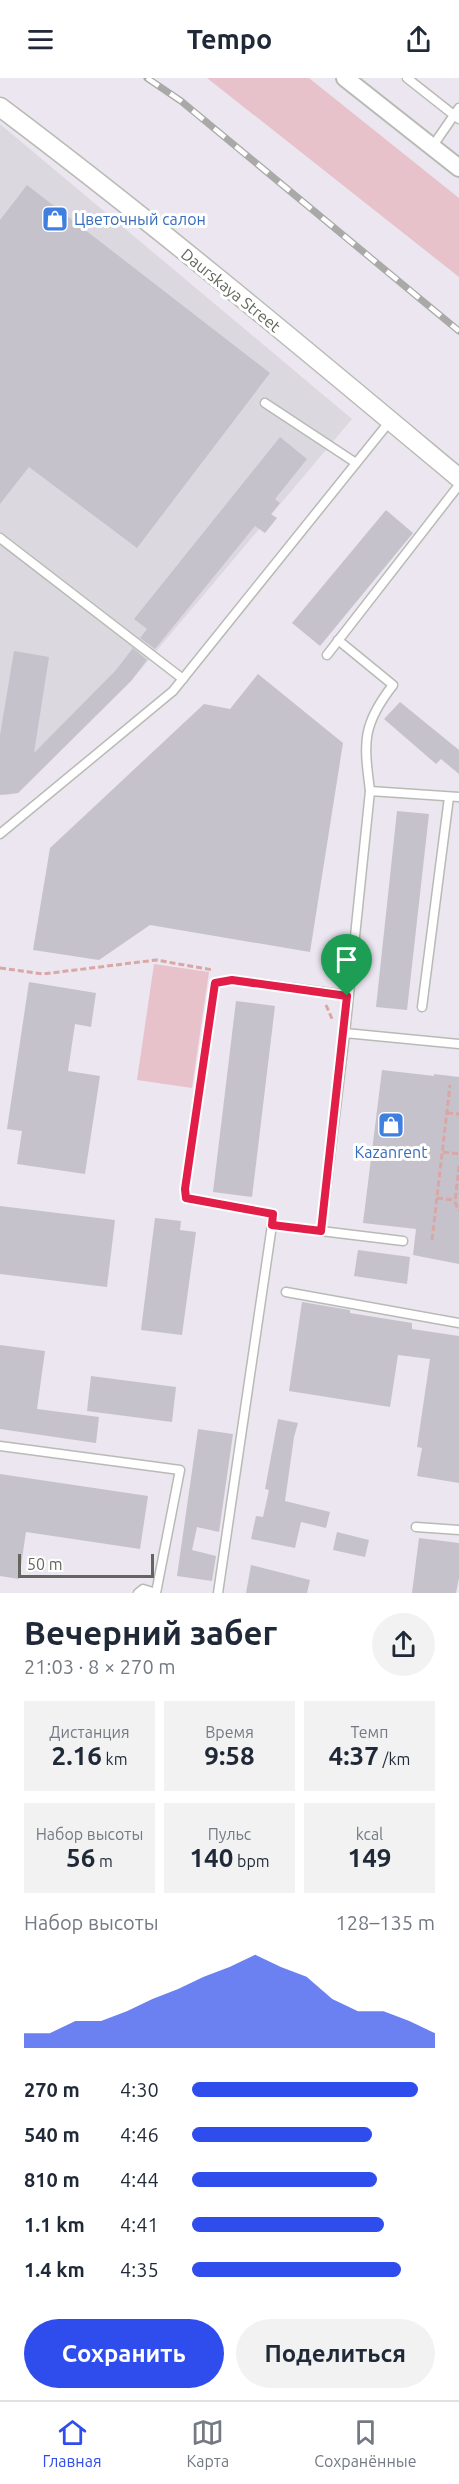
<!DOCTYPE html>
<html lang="ru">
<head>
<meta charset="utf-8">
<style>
  body { margin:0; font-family:Ubuntu,sans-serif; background:#f2f2f3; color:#1f2937; height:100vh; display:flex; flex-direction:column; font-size:22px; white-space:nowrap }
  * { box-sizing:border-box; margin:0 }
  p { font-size:20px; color:#747a83 }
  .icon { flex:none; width:33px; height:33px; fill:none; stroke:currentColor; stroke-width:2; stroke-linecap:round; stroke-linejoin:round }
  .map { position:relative; height:1515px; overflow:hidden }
  .side { display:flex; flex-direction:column; background:#fff; flex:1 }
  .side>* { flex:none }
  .scale { position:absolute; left:18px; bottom:15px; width:136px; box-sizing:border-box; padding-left:6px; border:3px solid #63665d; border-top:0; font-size:16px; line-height:21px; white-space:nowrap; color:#63665d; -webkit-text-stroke:4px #fff; paint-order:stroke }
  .pin { position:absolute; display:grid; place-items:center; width:51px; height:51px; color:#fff; margin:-62px -26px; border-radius:50% 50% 50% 0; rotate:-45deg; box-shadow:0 0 6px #0007 }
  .pin .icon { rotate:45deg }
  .round { display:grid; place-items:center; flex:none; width:63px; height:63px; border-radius:32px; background:#f2f2f3 }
  .head { display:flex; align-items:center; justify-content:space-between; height:102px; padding:0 24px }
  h1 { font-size:33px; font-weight:600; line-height:45px }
  .metrics { display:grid; grid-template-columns:repeat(3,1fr); gap:9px; height:102px; padding:6px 24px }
  .metrics div { display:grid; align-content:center; border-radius:0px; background:#f2f2f3; text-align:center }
  .metrics b { font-size:26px; font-weight:600 }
  .metrics small { font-size:16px; font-weight:400 }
  .metrics p { font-size:16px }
  .chart { height:168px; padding:12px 24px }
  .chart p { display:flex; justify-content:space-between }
  .chart svg { width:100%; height:108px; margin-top:6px; fill:#2f4cec; opacity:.7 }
  .button { display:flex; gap:12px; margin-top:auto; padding:12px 24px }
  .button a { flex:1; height:69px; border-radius:36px; background:#2f4cec; color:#fff; font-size:24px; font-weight:600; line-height:69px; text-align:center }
  .button a+a { background:#f2f2f3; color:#1f2937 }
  ul { padding:0 24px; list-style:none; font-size:20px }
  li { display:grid; grid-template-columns:96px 72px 1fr; align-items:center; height:45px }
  li i { height:15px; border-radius:8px; background:#2f4cec }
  header { display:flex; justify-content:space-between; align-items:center; height:78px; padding:0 24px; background:#fff; font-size:27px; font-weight:600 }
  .menu { display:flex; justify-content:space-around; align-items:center; height:84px; border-top:2px solid #e0e1e3; background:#fff; font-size:16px; color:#747a83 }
  .menu a { display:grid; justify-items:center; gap:3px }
  .menu .on { color:#2f4cec }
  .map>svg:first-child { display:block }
  .industrial { fill:#dbd8df }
  .green { fill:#e8c2cb }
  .building { fill:#c6c2cb }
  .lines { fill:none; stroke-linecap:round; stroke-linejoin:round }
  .service-casing { stroke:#b8bbb3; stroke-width:11 }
  .minor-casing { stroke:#b8bbb3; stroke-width:20 }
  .tertiary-casing { stroke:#b8bbb3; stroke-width:21 }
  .path { stroke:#daa7a5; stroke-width:3; stroke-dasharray:6 3; stroke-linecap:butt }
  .service { stroke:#fff; stroke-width:8 }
  .minor { stroke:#fff; stroke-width:16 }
  .tertiary { stroke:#fff; stroke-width:18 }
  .rail-casing { stroke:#a9aaa7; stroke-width:7 }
  .rail { stroke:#fff; stroke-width:4.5; stroke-dasharray:14; stroke-linecap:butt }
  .route-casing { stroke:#fff; stroke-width:12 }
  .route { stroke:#e11d48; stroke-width:8 }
  .labels { text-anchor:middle; stroke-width:6; stroke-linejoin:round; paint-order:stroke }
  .shop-label { font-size:16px; fill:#366cbe; stroke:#fff; text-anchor:start }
  .street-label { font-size:16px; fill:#63665d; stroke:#fff }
</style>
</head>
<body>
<header><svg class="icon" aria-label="menu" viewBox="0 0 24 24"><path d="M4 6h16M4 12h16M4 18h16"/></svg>Tempo<svg class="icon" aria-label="share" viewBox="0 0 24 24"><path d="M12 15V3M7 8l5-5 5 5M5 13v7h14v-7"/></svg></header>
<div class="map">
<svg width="459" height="1515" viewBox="0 0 459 1515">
  <rect width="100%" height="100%" fill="#ebe6f0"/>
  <!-- industrial -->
  <polygon class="industrial" points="0,46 352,341 131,603 18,715 6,717 0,716"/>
  <!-- green -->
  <g class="green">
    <polygon points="207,0 309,0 459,120 459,199"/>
    <polygon points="154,886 209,894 192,1010 137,1002"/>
  </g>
  <!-- building -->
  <g class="building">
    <polygon points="27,107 270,295 137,470 29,389 0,426 0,142"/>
    <polygon points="280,359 307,381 275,421 280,425 271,436 277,440 265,455 255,448 155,571 140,560 147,551 134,541"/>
    <polygon points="386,432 413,455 320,568 292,545"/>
    <polygon points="133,570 147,582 131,603 18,715 0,717 0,657 14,573 49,579 34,675 116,592"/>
    <polygon points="258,596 343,665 310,874 150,847 99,882 33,872 50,770 204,626 230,631"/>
    <polygon points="400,624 459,672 459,696 441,681 436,686 384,641"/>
    <polygon points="397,733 429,736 407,932 376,929"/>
    <polygon points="29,904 96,915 91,949 75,946 68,993 100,998 85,1096 17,1086 22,1053 7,1051"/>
    <polygon points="236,923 275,928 252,1119 213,1114"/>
    <polygon points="382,992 434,998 434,996 459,999 459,1186 413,1177 416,1151 363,1145"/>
    <polygon points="0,1128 115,1142 107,1209 0,1196"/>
    <polygon points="155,1140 181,1143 180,1152 196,1154 182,1257 141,1252"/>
    <polygon points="358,1172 410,1179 407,1206 354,1198"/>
    <polygon points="302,1224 350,1232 350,1235 412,1245 412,1251 459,1258 459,1405 417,1398 422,1370 417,1369 430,1281 398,1277 390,1329 289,1313"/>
    <polygon points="0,1267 45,1273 37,1331 99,1339 96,1365 0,1351"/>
    <polygon points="91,1298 176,1309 172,1344 87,1333"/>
    <polygon points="278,1341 298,1345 294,1359 285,1423 330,1434 326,1450 301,1444 295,1470 251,1461 256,1438 263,1439 269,1412 265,1411"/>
    <polygon points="198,1351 233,1356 219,1454 197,1449 192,1472 216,1478 212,1503 177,1498"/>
    <polygon points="0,1396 148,1418 140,1471 26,1454 19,1501 0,1498"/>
    <polygon points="337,1454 369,1462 365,1479 333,1472"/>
    <polygon points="419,1460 459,1465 459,1500 456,1515 412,1515"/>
    <polygon points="251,1487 310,1502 307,1515 246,1515"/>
  </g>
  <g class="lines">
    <defs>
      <g id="service">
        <polyline points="407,0 459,41"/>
        <polyline points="432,69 459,30"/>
        <polyline points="265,325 356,385"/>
        <polyline points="0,460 183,601"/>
        <path d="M338,562L393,607C361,648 364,665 370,713"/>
        <polyline points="327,577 459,407"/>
        <polyline points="0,756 173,613 390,343"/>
        <polyline points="422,929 449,719"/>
        <polyline points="345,955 370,713 459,719"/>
        <polyline points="272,1147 273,1136 186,1120 185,1111 215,905 232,902 347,917"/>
        <polyline points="321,1153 403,1163"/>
        <polyline points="286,1214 459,1245"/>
        <polyline points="0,1368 180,1392 156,1515 143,1511 138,1515"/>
        <polyline points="416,1449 459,1452"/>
        <polyline points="218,1515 272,1147 321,1153 345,955 459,966"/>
      </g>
      <polyline id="minor" points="345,0 459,90"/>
      <path id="tertiary" d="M0,29C157,147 308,274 459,400"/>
    </defs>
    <!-- service casing -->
    <use href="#service" class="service-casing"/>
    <!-- minor casing -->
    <use href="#minor" class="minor-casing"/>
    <!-- tertiary casing -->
    <use href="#tertiary" class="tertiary-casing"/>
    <!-- path -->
    <g class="path">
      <polyline points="0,890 43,896 156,882 213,892"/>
      <polyline points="326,927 333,943"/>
      <polyline points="447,1035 459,1036"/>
      <polyline points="443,1074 459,1076"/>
      <polyline points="459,1088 455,1124 459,1133"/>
      <polyline points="437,1120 455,1122"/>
      <polyline points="432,1162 450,1007"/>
    </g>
    <!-- service -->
    <use href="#service" class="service"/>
    <!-- minor -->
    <use href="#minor" class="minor"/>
    <!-- tertiary -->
    <use href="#tertiary" class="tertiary"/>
    <defs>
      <polyline id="rail" points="147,0 181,23 459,253"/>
    </defs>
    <!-- rail casing -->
    <use href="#rail" class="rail-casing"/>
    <!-- rail -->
    <use href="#rail" class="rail"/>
  </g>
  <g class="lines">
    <defs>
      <polygon id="route" points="232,902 347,918 321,1153 272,1147 273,1136 186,1120 185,1111 215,905"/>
    </defs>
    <!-- route casing -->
    <use href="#route" class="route-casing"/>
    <!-- route -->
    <use href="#route" class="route"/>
  </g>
  <!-- icons -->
  <defs>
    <symbol id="shop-square" viewBox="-11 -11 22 22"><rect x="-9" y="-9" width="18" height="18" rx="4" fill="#3f7fe0" stroke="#fff"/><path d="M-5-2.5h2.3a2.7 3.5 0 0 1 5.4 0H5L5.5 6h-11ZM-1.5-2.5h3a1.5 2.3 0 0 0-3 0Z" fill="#fff"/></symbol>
  </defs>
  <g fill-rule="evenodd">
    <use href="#shop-square" x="40" y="126" width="30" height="30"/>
    <use href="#shop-square" x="376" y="1032" width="30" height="30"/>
  </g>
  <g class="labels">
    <!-- shop labels -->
    <g class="shop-label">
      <text x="74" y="147">Цветочный салон</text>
      <text x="391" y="1080" text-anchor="middle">Kazanrent</text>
    </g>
    <!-- street labels -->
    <g class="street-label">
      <text transform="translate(231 212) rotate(39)" y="6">Daurskaya Street</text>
    </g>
  </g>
</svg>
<div class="scale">50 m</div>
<div class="pin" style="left:347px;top:918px;background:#1e9e55"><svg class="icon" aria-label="arrive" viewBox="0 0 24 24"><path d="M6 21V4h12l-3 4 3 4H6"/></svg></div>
</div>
<section class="side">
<div class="head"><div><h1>Вечерний забег</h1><p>21:03 · 8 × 270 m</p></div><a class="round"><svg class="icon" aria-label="share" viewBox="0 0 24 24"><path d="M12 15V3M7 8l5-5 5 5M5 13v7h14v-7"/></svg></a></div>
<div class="metrics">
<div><p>Дистанция</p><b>2.16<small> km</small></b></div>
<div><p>Время</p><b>9:58</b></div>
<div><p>Темп</p><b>4:37<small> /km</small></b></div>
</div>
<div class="metrics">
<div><p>Набор высоты</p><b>56<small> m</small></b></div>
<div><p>Пульс</p><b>140<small> bpm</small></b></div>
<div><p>kcal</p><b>149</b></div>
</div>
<div class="chart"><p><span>Набор высоты</span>128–135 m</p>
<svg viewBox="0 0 160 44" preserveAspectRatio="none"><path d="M0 44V38L10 38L20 33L30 33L40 29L50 24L60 20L70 15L80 11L90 6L100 11L110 15L120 24L130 29L140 29L150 33L160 38V44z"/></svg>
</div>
<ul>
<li><b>270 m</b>4:30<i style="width:93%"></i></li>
<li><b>540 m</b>4:46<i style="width:74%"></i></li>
<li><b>810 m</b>4:44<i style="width:76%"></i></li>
<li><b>1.1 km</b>4:41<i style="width:79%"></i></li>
<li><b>1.4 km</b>4:35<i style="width:86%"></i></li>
</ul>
<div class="button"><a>Сохранить</a><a>Поделиться</a></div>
</section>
<nav class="menu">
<a class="on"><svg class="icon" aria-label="home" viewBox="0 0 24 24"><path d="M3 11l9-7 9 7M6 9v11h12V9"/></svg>Главная</a>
<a><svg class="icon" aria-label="map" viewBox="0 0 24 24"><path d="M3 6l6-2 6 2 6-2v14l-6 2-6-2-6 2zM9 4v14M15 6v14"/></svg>Карта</a>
<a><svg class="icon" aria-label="saved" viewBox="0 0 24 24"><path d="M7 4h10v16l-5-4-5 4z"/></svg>Сохранённые</a>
</nav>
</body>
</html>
